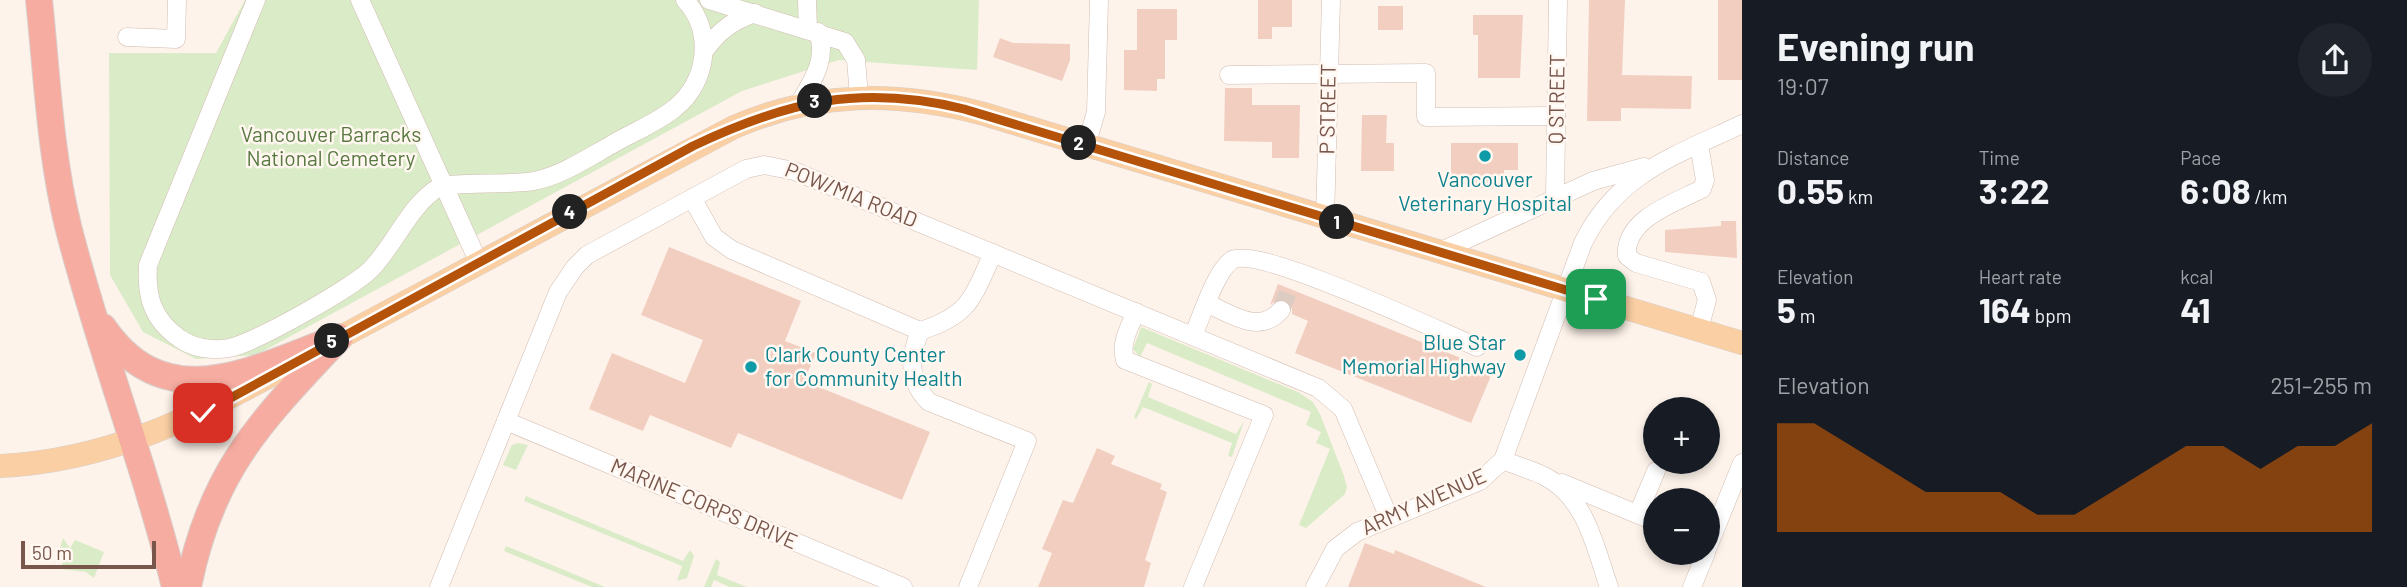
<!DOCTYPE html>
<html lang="en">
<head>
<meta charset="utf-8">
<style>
  body { margin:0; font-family:Barlow,sans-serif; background:#20242c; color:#f1f3f6; height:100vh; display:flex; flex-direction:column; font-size:26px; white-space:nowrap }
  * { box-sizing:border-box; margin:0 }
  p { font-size:23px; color:#9ea1a6 }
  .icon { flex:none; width:38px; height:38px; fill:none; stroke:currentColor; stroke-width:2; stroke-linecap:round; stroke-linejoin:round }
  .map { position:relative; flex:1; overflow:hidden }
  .panel { display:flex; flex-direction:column; background:#171b24; width:665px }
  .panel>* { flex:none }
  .tools { position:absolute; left:1643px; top:397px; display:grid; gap:14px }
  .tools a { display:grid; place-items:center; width:77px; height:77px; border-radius:50%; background:#171b24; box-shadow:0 4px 10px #0003; font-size:35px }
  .scale { position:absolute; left:21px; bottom:18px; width:135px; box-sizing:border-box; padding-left:7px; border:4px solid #78564c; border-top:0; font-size:19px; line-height:24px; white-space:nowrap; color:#78564c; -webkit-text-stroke:5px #fff7f0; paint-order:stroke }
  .pin { position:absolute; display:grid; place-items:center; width:60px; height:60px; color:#fff; margin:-30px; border-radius:14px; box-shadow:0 4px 10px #0006 }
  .km { position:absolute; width:35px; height:35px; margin:-18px; border-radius:50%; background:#222; color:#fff; font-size:19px; line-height:35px; text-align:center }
  .round { display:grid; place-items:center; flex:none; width:74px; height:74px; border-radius:37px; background:#20242c }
  .head { display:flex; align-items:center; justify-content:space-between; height:119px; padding:0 35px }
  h1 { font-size:38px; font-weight:700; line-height:52px }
  .figures { display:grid; grid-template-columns:repeat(3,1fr); gap:10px; height:119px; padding:7px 35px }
  .figures div { display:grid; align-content:center }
  .figures b { font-size:35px; font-weight:700 }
  .figures small { font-size:19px; font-weight:400 }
  .figures p { font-size:19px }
  .chart { height:196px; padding:14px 35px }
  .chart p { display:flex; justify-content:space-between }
  .chart svg { width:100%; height:126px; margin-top:7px; fill:#b45309; opacity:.7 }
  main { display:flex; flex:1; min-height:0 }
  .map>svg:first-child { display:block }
  .green { fill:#daebc7 }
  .building { fill:#f2cec1 }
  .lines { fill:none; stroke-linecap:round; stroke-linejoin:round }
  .minor-tunnel { stroke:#dcccc2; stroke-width:18; stroke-dasharray:18 9; stroke-linecap:butt }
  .minor-casing { stroke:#d2bcb1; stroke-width:19 }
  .major-casing { stroke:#d9d0cd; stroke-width:24 }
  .highway-casing { stroke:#d9d0cd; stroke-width:28 }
  .minor { stroke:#fff; stroke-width:18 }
  .major { stroke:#facfa3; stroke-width:23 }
  .highway { stroke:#f6aca1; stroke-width:26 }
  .route-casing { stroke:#fff; stroke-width:14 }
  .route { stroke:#b45309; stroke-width:9 }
  .culture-dot { fill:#0f9aa8; stroke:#fff7f0; stroke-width:2.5 }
  .labels { text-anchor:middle; stroke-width:5; stroke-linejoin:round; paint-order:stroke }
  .street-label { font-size:21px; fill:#78564c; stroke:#fff7f0 }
  .park-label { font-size:21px; fill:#587841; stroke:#fff7f0 }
  .culture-label { font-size:21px; fill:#0d838f; stroke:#fff7f0 }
</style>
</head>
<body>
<main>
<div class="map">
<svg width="1742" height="587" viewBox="0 0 1742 587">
  <rect width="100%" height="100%" fill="#fdf3ea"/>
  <!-- green -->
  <g class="green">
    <polygon points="245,0 979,0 977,70 839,60 742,91 256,355 196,359 143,332 110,275 109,53 216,53"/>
    <polygon points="1141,327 1298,392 1313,402 1320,414 1344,476 1347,487 1345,494 1306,528 1299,525 1330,449 1316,443 1321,432 1306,425 1311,412 1147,343 1140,357 1133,349"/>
    <polygon points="1149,382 1152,384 1148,397 1236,434 1244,421 1232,457 1228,456 1232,443 1143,407 1136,419 1134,417"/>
    <polygon points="518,443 528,445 516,470 503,465 512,445"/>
    <polygon points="526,496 683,561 690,550 694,556 687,578 677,581 682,566 524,501"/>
    <polygon points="63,538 70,548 75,540 104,552 94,578 86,572 61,569 63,561 57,557"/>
    <polygon points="506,546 605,587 606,587 592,587 504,551"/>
    <polygon points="716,559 720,562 717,575 747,587 730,587 714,580 711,587 704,587"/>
  </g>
  <!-- building -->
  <g class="building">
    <polygon points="1258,0 1292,0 1292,27 1272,27 1272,39 1258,39"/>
    <polygon points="1589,0 1625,0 1622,75 1692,76 1691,109 1621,108 1621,121 1587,121"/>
    <rect x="1718" y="0" width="24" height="80"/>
    <rect x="1378" y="6" width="25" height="24"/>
    <polygon points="1137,9 1177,9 1177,40 1165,40 1165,79 1157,79 1157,91 1124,90 1124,50 1137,50"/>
    <polygon points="1473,15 1523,15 1520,78 1478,78 1478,35 1473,35"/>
    <polygon points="1000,38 1013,43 1070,44 1070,60 1062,81 993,57"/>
    <polygon points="1225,88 1252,88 1252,105 1300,105 1299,158 1272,158 1272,142 1224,141"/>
    <polygon points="1362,115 1387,115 1386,143 1394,143 1394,171 1361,171"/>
    <polygon points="1451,143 1518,143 1518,170 1504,170 1504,188 1451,188"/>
    <polygon points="1721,221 1736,221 1737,258 1665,252 1665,230 1721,226"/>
    <polygon points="669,247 801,301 785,341 816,353 804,381 930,432 902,500 738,433 731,448 650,415 643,431 589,409 612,353 685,383 703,340 641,315"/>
    <polygon points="1278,284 1493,371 1471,423 1295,353 1308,321 1292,314 1292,307 1285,299 1278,299 1270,305"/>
    <polygon points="1097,448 1115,456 1111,464 1162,484 1160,489 1167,492 1145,560 1151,563 1144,587 1038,587 1052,553 1042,549 1063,500 1073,503"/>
    <polygon points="1365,543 1394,554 1395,550 1486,587 1348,587"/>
  </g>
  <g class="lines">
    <!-- minor-tunnel -->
    <polyline class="minor-tunnel" points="1281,310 1289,289"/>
    <defs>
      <g id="minor">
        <path d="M256,0L148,265C146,296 152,319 179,338C192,348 212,351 229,348C253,344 356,286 372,268C396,243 409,206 439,187C447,182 515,185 534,181C562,175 586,159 611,145C631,133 657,123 675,108C708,82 714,31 685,0"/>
        <polyline points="360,0 478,261"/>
        <polyline points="709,0 845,42 856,60 859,96"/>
        <polyline points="807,0 808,29"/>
        <polyline points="127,37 176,39 177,0"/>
        <path d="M705,50C719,31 732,21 755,13"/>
        <polyline points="1229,75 1426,73 1426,117 1556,116"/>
        <path d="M799,104C812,81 828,60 818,32"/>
        <polyline points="1086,146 1096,112 1099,0"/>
        <path d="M692,198L714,237L732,250L920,331C909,358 908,381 929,402L1027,441L968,587"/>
        <polyline points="1555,198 1558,0"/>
        <polyline points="1325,219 1331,0"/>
        <polyline points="1437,253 1593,181 1644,167"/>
        <path d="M1208,304C1233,315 1260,335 1281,310"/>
        <path d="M1136,312C1129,328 1120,343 1125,360L1264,415L1193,587"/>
        <path d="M1699,329L1707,300L1701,282L1636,263L1627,256C1624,219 1674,203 1702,189L1705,180L1699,144"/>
        <path d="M920,331C970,315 972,299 993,253"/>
        <path d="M1193,336C1201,318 1216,270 1232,260C1258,245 1441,332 1477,347"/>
        <polyline points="506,421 903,587"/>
        <path d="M1503,460C1517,466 1532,470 1544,476C1586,497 1595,547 1609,587"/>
        <polyline points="1562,483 1656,522"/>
        <polyline points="1638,514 1656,471"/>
        <polyline points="1708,547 1742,463"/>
        <polyline points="439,587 558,292 575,267 587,255 746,169 764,165 794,171 1318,388 1343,409 1389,518"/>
        <path d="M1315,587L1335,549L1357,532L1480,481L1503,460L1583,243C1617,173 1677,155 1742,124"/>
        <polyline points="1692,587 1706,553"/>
      </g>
      <g id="major">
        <path d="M324,346L734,127C817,91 897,91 984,114L1742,343"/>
        <path d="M0,466C108,461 196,417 288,366"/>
      </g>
      <g id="highway">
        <path d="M39,0C47,75 50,153 68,226C99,348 145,465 175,587"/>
        <path d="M103,327C166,419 252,369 335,339"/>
        <path d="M188,587C211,470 261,421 340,337"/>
      </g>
    </defs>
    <!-- minor casing -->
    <use href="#minor" class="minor-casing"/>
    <!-- major casing -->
    <use href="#major" class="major-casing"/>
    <!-- highway casing -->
    <use href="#highway" class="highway-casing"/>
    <!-- minor -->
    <use href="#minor" class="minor"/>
    <!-- major -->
    <use href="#major" class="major"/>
    <!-- highway -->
    <use href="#highway" class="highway"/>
  </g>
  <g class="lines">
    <defs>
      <path id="route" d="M203,413L693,146C787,101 861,84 964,109L1596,299"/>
    </defs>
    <!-- route casing -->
    <use href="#route" class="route-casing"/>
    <!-- route -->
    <use href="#route" class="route"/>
  </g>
  <!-- markers -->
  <g class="culture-dot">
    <circle cx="1485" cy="156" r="7"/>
    <circle cx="1520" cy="355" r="7"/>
    <circle cx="751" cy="367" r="7"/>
  </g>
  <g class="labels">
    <!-- street labels -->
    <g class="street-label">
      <text transform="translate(1557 99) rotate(-89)" y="7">Q STREET</text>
      <text transform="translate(1328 109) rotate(-89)" y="7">P STREET</text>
      <text transform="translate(851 195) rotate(22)" y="7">POW/MIA ROAD</text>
      <text transform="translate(1424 502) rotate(-24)" y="7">ARMY AVENUE</text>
      <text transform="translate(704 504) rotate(23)" y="7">MARINE CORPS DRIVE</text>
    </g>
    <!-- park labels -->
    <g class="park-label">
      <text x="331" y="142">Vancouver Barracks<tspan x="331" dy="24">National Cemetery</tspan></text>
    </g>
    <!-- culture labels -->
    <g class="culture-label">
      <text x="1485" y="187">Vancouver<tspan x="1485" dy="24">Veterinary Hospital</tspan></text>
      <text x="1506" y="350" text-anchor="end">Blue Star<tspan x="1506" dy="24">Memorial Highway</tspan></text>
      <text x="765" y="362" text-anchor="start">Clark County Center<tspan x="765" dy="24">for Community Health</tspan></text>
    </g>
  </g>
</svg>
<div class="tools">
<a>+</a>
<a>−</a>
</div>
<div class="scale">50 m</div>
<div class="pin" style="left:1596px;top:299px;background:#1e9e55"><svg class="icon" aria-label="arrive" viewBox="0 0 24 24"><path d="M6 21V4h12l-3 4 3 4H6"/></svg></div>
<div class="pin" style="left:203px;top:413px;background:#d93025"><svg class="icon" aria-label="check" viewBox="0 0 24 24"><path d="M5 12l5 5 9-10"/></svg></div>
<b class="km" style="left:1337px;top:222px">1</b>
<b class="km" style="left:1079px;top:143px">2</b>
<b class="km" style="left:815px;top:101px">3</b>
<b class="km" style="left:570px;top:212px">4</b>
<b class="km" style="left:332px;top:341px">5</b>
</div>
<section class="panel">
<div class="head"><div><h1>Evening run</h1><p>19:07</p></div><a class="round"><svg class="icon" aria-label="share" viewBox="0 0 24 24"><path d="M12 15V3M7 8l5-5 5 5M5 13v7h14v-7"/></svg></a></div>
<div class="figures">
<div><p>Distance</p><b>0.55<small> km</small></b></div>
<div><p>Time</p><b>3:22</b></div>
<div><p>Pace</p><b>6:08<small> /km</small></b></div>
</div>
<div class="figures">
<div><p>Elevation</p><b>5<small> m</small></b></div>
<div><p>Heart rate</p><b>164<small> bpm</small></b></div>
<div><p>kcal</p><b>41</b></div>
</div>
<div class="chart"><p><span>Elevation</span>251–255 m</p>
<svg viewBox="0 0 160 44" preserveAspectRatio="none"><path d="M0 44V6L10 6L20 14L30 22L40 30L50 30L60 30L70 38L80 38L90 30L100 22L110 14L120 14L130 22L140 14L150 14L160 6V44z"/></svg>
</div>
</section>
</main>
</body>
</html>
